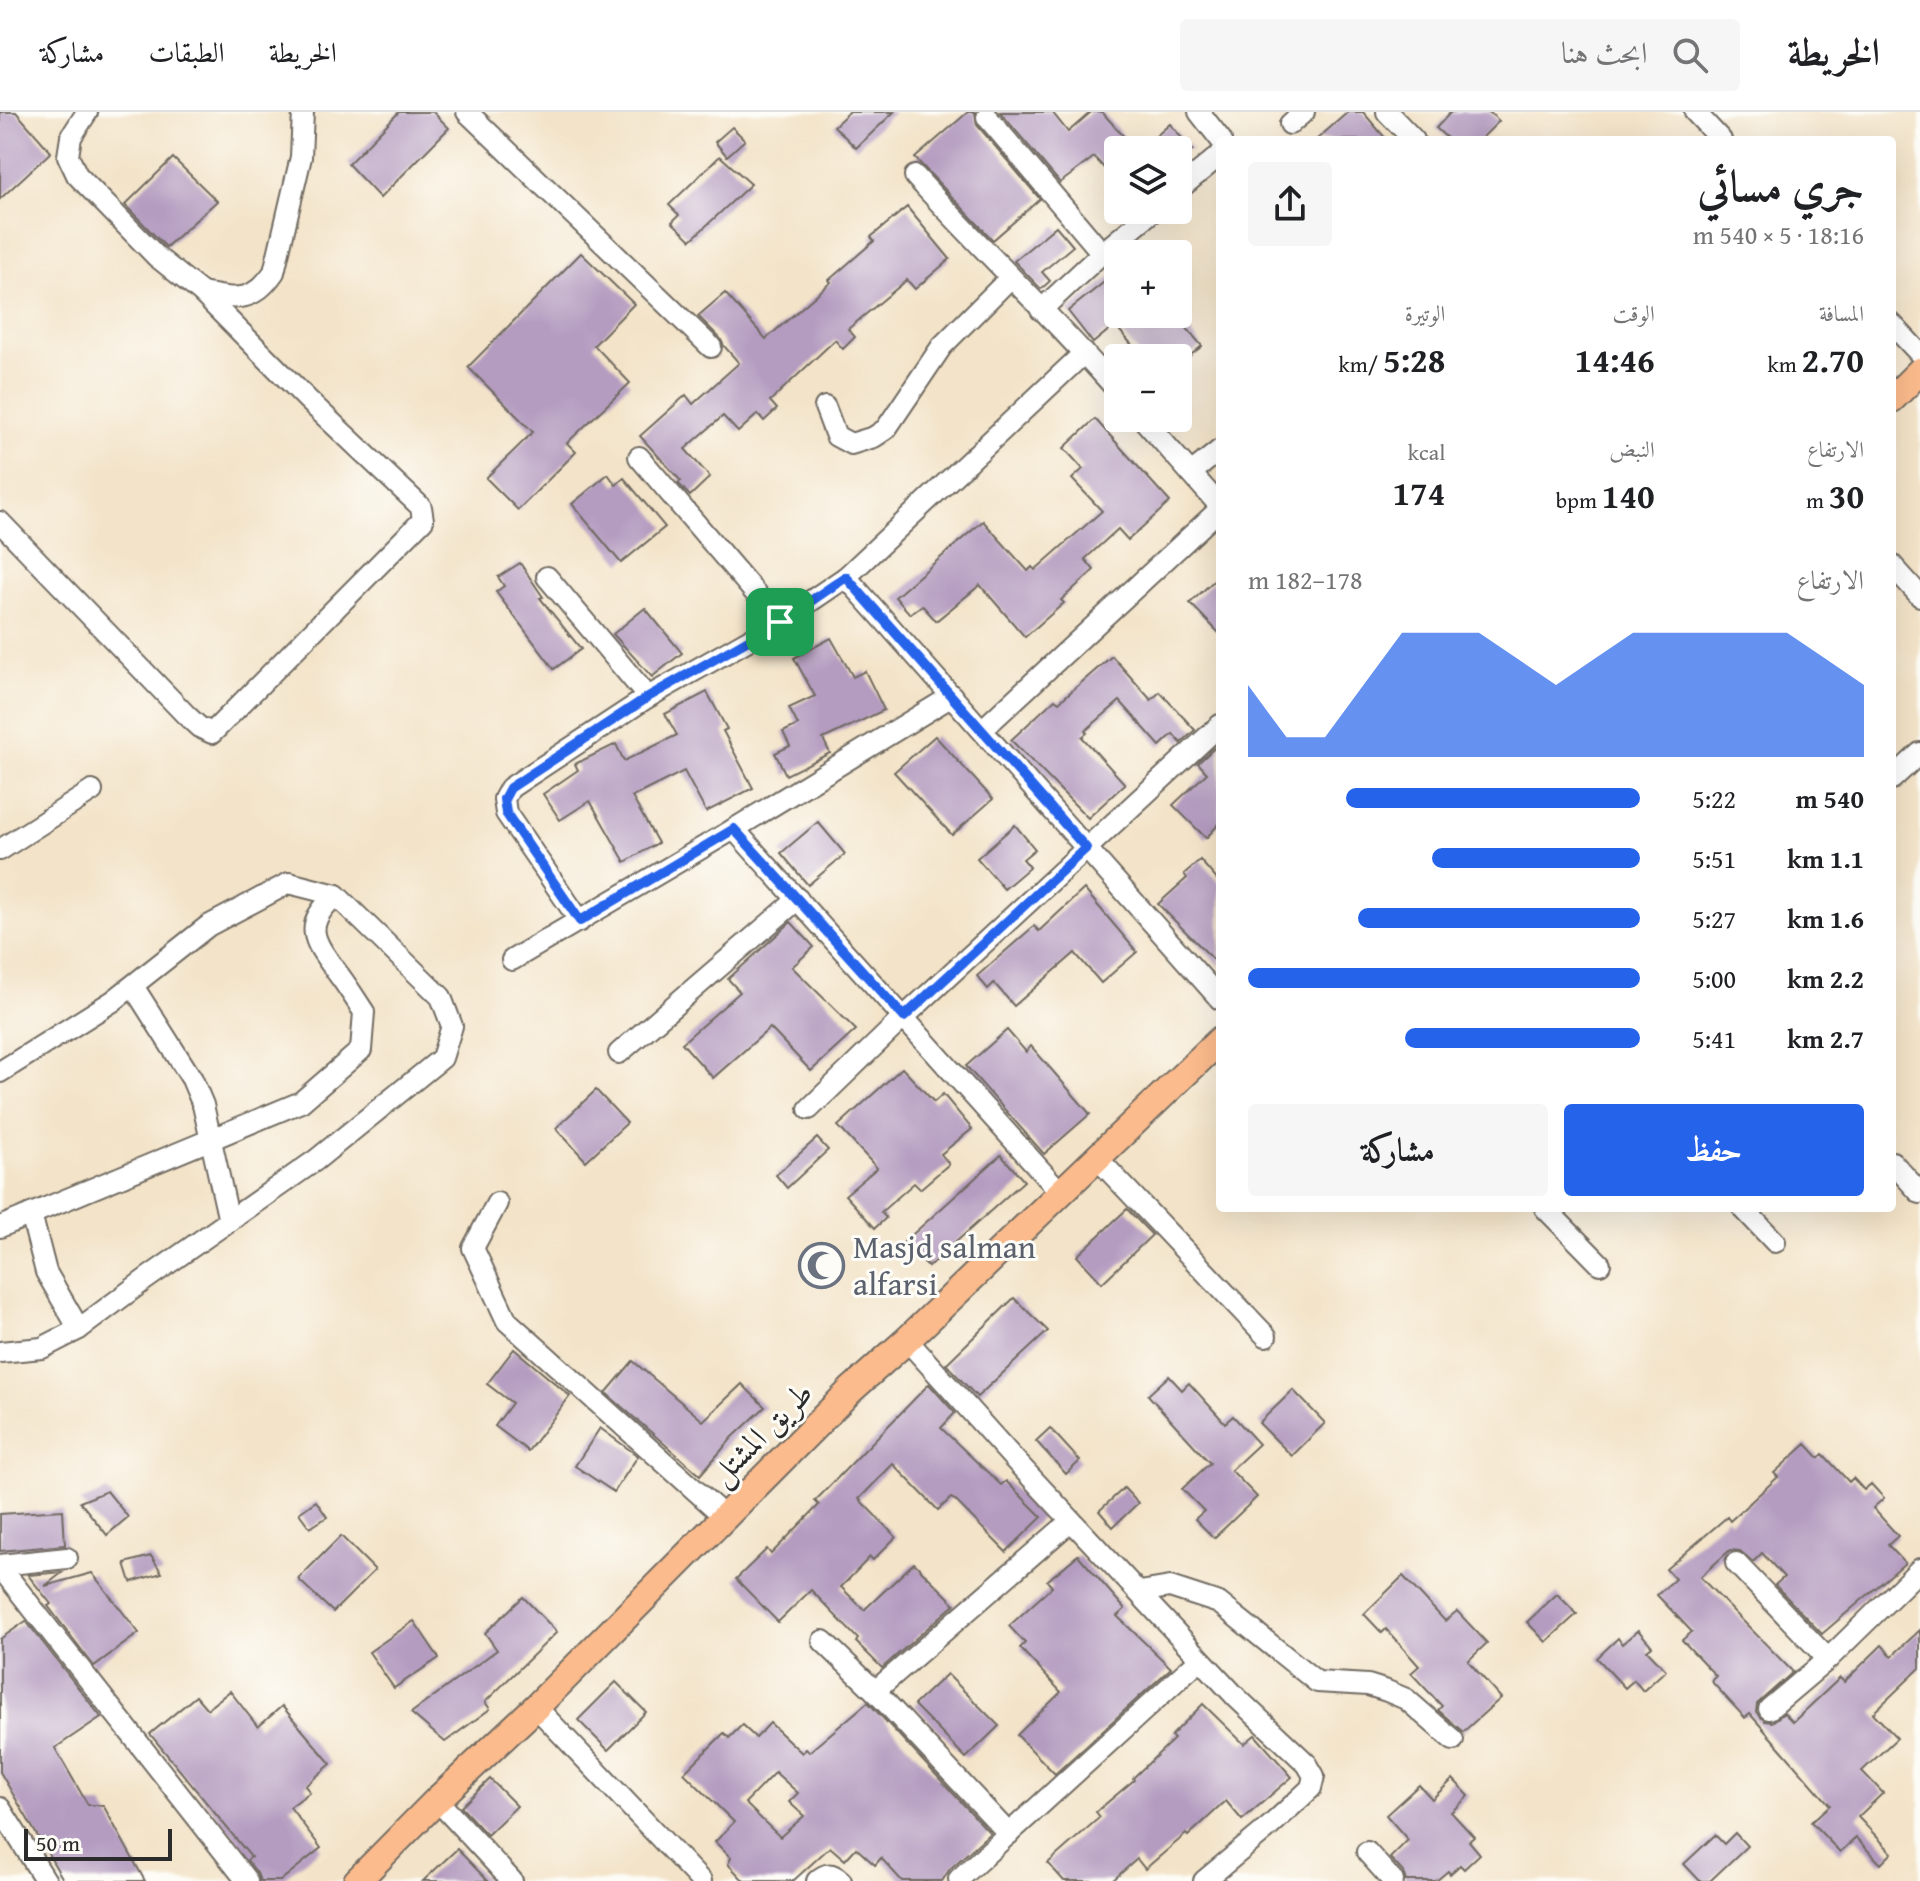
<!DOCTYPE html>
<html lang="ar">
<head>
<meta charset="utf-8">
<style>
  body { margin:0; font-family:"Gentium Book Plus",Amiri,serif; background:#f6f6f6; color:#202124; direction:rtl; height:100vh; display:flex; flex-direction:column; font-size:30px; white-space:nowrap }
  * { box-sizing:border-box; margin:0 }
  p { font-size:26px; color:#757577 }
  .icon { flex:none; width:44px; height:44px; fill:none; stroke:currentColor; stroke-width:2; stroke-linecap:round; stroke-linejoin:round }
  .map { position:relative; flex:1; overflow:hidden; direction:ltr }
  .sheet { position:absolute; left:1216px; top:24px; width:680px; height:1076px; display:flex; flex-direction:column; background:#fff; border-radius:8px; box-shadow:0 8px 32px #0002; direction:rtl }
  .sheet>* { flex:none }
  .tools { position:absolute; left:1104px; top:24px; display:grid; gap:16px }
  .tools a { display:grid; place-items:center; width:88px; height:88px; border-radius:8px; background:#fff; box-shadow:0 8px 32px #0002; font-size:40px }
  .scale { position:absolute; left:24px; bottom:20px; width:148px; box-sizing:border-box; padding-left:8px; border:4px solid #2b2b2b; border-top:0; font-size:22px; line-height:28px; white-space:nowrap; color:#2b2b2b; -webkit-text-stroke:6px #fdfcf7; paint-order:stroke }
  .pin { position:absolute; display:grid; place-items:center; width:68px; height:68px; color:#fff; margin:-34px; border-radius:16px; box-shadow:0 4px 12px #0006 }
  .round { display:grid; place-items:center; flex:none; width:84px; height:84px; border-radius:8px; background:#f6f6f6 }
  .head { display:flex; align-items:center; justify-content:space-between; height:136px; padding:0 32px }
  h1 { font-size:44px; font-weight:700; line-height:60px }
  .metrics { display:grid; grid-template-columns:repeat(3,1fr); gap:12px; height:136px; padding:8px 32px }
  .metrics div { display:grid; align-content:center }
  .metrics b { font-size:34px; font-weight:700 }
  .metrics small { font-size:22px; font-weight:400 }
  .metrics p { font-size:22px }
  .chart { height:224px; padding:16px 32px }
  .chart p { display:flex; justify-content:space-between }
  .chart svg { width:100%; height:144px; margin-top:8px; fill:#2563eb; opacity:.7 }
  .primary-button { display:flex; gap:16px; margin-top:auto; padding:16px 32px }
  .primary-button a { flex:1; height:92px; border-radius:8px; background:#2563eb; color:#fff; font-size:32px; font-weight:700; line-height:92px; text-align:center }
  .primary-button a+a { background:#f6f6f6; color:#202124 }
  ul { padding:0 32px; list-style:none; font-size:26px }
  li { display:grid; grid-template-columns:128px 96px 1fr; align-items:center; height:60px }
  li i { height:20px; border-radius:10px; background:#2563eb }
  header { display:flex; align-items:center; gap:48px; box-sizing:border-box; height:112px; padding:0 40px; background:#fff; border-bottom:2px solid #e0e0e0 }
  header strong { font-size:38px }
  nav { display:flex; gap:44px; margin-inline-start:auto; font-size:28px }
  .search { width:560px; height:72px; background:#f6f6f6; display:flex; align-items:center; gap:20px; box-sizing:border-box; padding:0 28px; border-radius:8px; color:#757577; font-size:30px }
  .map>svg:first-child { display:block }
  .building { fill:#b49bc0; fill-rule:evenodd }
  .lines { fill:none; stroke-linecap:round; stroke-linejoin:round }
  .minor-casing { stroke:#716b62; stroke-width:24 }
  .major-casing { stroke:#716b62; stroke-width:30 }
  .minor { stroke:#fff; stroke-width:20 }
  .major { stroke:#fbbb8c; stroke-width:26 }
  .route-casing { stroke:#fff; stroke-width:16 }
  .route { stroke:#2563eb; stroke-width:10 }
  .labels { text-anchor:middle; stroke-width:6; stroke-linejoin:round; paint-order:stroke }
  .worship-label { font-size:32px; fill:#5b616d; stroke:#fdfcf7; text-anchor:start }
  .street-label { font-size:32px; fill:#2b2b2b; stroke:#fdfcf7 }
</style>
</head>
<body>
<header>
<strong>الخريطة</strong>
<div class="search"><svg class="icon" aria-label="search" viewBox="0 0 24 24"><circle cx="10" cy="10" r="6"/><path d="M15 15l6 6"/></svg>ابحث هنا</div>
<nav><a>الخريطة</a><a>الطبقات</a><a>مشاركة</a></nav>
</header>
<div class="map">
<svg width="1920" height="1769" viewBox="0 0 1920 1769">
  <rect width="100%" height="100%" fill="#fdfcf7"/>
  <filter id="ink" filterUnits="userSpaceOnUse"><feTurbulence type="fractalNoise" baseFrequency=".0125" numOctaves="2"/><feDisplacementMap in="SourceGraphic" scale="16" xChannelSelector="R" yChannelSelector="G"/><feConvolveMatrix kernelMatrix="1 2 1 2 8 2 1 2 1" color-interpolation-filters="sRGB"/></filter>
  <filter id="wash" filterUnits="userSpaceOnUse"><feTurbulence type="fractalNoise" baseFrequency=".006" numOctaves="4" result="noise"/><feDisplacementMap in="SourceGraphic" scale="32" xChannelSelector="R" yChannelSelector="G"/><feGaussianBlur stdDeviation="1.8" result="paint"/><feColorMatrix in="noise" values="0 0 0 0 0 0 0 0 0 0 0 0 0 0 0 0 0 1.4 0 .05"/><feComposite in="paint" operator="in"/></filter>
  <g filter="url(#wash)">
    <rect width="100%" height="100%" fill="#f3e3c8"/>
    <g id="blocks">
      <!-- building -->
      <g class="building">
        <polygon points="0,0 16,0 51,40 0,87"/>
        <polygon points="399,0 433,0 449,16 380,86 348,52"/>
        <polygon points="849,0 894,0 856,36 834,14"/>
        <polygon points="968,0 975,0 977,13 1040,87 993,128 915,46"/>
        <polygon points="1000,0 1052,0 1068,20 1091,0 1102,0 1136,38 1118,38 1118,48 1106,58 1094,45 1060,71"/>
        <polygon points="1348,0 1363,0 1387,28 1316,28"/>
        <polygon points="1451,0 1489,0 1499,9 1480,28 1449,28 1436,16"/>
        <polygon points="1170,12 1192,38 1140,38"/>
        <polygon points="732,15 745,28 727,44 715,30"/>
        <polygon points="720,44 751,72 691,128 672,110 679,103 669,93"/>
        <polygon points="173,46 217,89 166,135 125,93"/>
        <polygon points="907,95 950,147 915,177 907,168 848,217 855,225 843,237 835,228 770,289 777,297 764,309 758,302 738,320 723,304 685,337 710,365 690,384 678,371 681,369 640,324 686,283 693,292 739,251 724,234 720,226 698,204 725,181 766,227 831,170 829,168 874,129 871,125"/>
        <polygon points="1056,114 1073,134 1042,160 1050,169 1041,177 1014,149"/>
        <polygon points="581,141 634,192 594,233 630,271 567,331 576,340 518,398 486,366 533,320 468,255"/>
        <polygon points="1118,159 1118,202 1175,202 1202,234 1187,246 1143,246 1115,213 1093,231 1068,199"/>
        <polygon points="1095,307 1170,390 1128,428 1118,417 1085,447 1094,458 1061,488 1064,491 1025,525 980,473 936,509 922,493 910,502 895,485 983,409 1028,459 1032,455 1035,458 1102,399 1072,367 1083,357 1064,336"/>
        <polygon points="608,362 616,373 624,366 665,415 621,451 572,392"/>
        <polygon points="520,451 543,485 540,486 581,537 554,557 496,480 504,474 498,465"/>
        <polygon points="1220,463 1220,522 1190,491"/>
        <polygon points="645,496 682,541 652,565 613,522"/>
        <polygon points="831,526 853,565 865,559 884,598 823,627 830,641 786,663 775,641 790,634 783,620 798,613 789,596 815,584 794,546"/>
        <polygon points="1112,544 1151,588 1160,580 1195,618 1181,631 1173,622 1160,634 1120,589 1085,619 1087,621 1082,625 1125,672 1088,706 1011,628 1055,587 1059,590"/>
        <polygon points="707,580 727,617 723,619 753,676 706,700 684,659 632,685 658,731 625,750 590,689 560,708 543,682 578,658 575,652 616,632 624,649 677,623 665,602"/>
        <polygon points="935,624 993,687 952,723 894,660"/>
        <polygon points="1220,631 1220,711 1206,726 1173,693 1207,661 1198,651"/>
        <polygon points="818,710 845,742 808,773 781,741"/>
        <polygon points="1015,713 1035,737 1023,747 1030,755 1004,777 977,746"/>
        <polygon points="1200,748 1220,771 1220,854 1158,792 1187,766 1184,762"/>
        <polygon points="1084,777 1137,840 1101,871 1075,841 1014,894 994,871 988,877 977,864 1034,814 1039,819"/>
        <polygon points="791,810 814,835 792,855 856,918 811,959 770,916 713,966 682,931 740,880 728,867"/>
        <polygon points="1007,918 1026,940 1031,934 1090,1002 1044,1042 966,954"/>
        <polygon points="902,956 934,990 943,982 972,1017 941,1042 949,1052 920,1077 914,1071 881,1100 886,1106 875,1116 845,1083 877,1056 838,1014"/>
        <polygon points="596,978 627,1011 586,1049 556,1016"/>
        <polygon points="817,1026 828,1038 787,1076 776,1063"/>
        <polygon points="1001,1043 1024,1069 928,1155 904,1130"/>
        <polygon points="1127,1097 1152,1123 1102,1171 1077,1144"/>
        <polygon points="1014,1186 1048,1219 977,1285 946,1252"/>
        <polygon points="514,1237 570,1284 528,1339 495,1314 512,1291 487,1272"/>
        <polygon points="633,1249 703,1309 742,1272 765,1295 732,1326 700,1363 606,1281"/>
        <polygon points="1169,1264 1182,1278 1189,1271 1225,1311 1233,1304 1259,1332 1231,1358 1257,1385 1214,1426 1195,1407 1204,1399 1182,1377 1210,1351 1148,1283"/>
        <polygon points="929,1272 955,1301 941,1316 1001,1373 1006,1369 1042,1405 1006,1440 955,1388 951,1386 938,1398 893,1352 859,1387 896,1425 873,1448 870,1445 841,1475 864,1498 914,1451 955,1492 882,1556 856,1530 858,1527 811,1478 778,1510 736,1467 767,1437 771,1442 819,1393 815,1389"/>
        <polygon points="1293,1278 1325,1311 1292,1344 1259,1311"/>
        <polygon points="600,1316 638,1344 614,1380 575,1354"/>
        <polygon points="1050,1316 1080,1349 1066,1362 1036,1329"/>
        <polygon points="1806,1332 1819,1346 1823,1342 1849,1370 1853,1366 1864,1378 1871,1372 1884,1386 1873,1396 1898,1424 1888,1433 1905,1451 1822,1522 1775,1473 1784,1465 1762,1441 1753,1450 1740,1439 1730,1438 1700,1465 1793,1560 1757,1592 1756,1600 1765,1609 1772,1610 1784,1601 1793,1610 1840,1566 1844,1570 1882,1533 1892,1544 1920,1518 1920,1556 1873,1601 1897,1626 1862,1659 1883,1681 1858,1705 1892,1741 1881,1752 1856,1726 1840,1740 1811,1710 1830,1693 1750,1602 1745,1606 1711,1569 1716,1564 1682,1528 1692,1520 1657,1483 1675,1467 1666,1457 1727,1405 1730,1409 1778,1365 1774,1361"/>
        <polygon points="1124,1376 1138,1391 1113,1415 1099,1399"/>
        <polygon points="107,1379 128,1405 107,1423 80,1390"/>
        <polygon points="316,1389 327,1405 310,1416 299,1401"/>
        <polygon points="63,1398 65,1433 0,1439 0,1402"/>
        <polygon points="341,1424 375,1458 333,1500 298,1467"/>
        <polygon points="1078,1443 1125,1497 1117,1504 1171,1556 1055,1662 1017,1623 1061,1580 1020,1536 1025,1531 1009,1514 1052,1475 1047,1469"/>
        <polygon points="151,1444 162,1461 131,1470 125,1451"/>
        <polygon points="63,1460 45,1474 92,1461 139,1521 94,1554 48,1494 51,1492 28,1463"/>
        <polygon points="1403,1464 1445,1509 1457,1499 1487,1531 1468,1549 1501,1586 1463,1620 1438,1598 1442,1594 1411,1561 1419,1554 1386,1517 1382,1521 1364,1502"/>
        <polygon points="1557,1482 1577,1502 1546,1530 1527,1510"/>
        <polygon points="523,1485 557,1520 485,1590 490,1597 445,1630 411,1601 497,1538 485,1521"/>
        <polygon points="26,1509 101,1605 55,1636 88,1693 103,1693 145,1769 64,1769 0,1660 0,1527"/>
        <polygon points="414,1509 439,1546 394,1576 369,1540"/>
        <polygon points="1638,1518 1652,1534 1647,1538 1666,1558 1643,1579 1634,1568 1625,1576 1597,1546 1618,1526 1622,1532"/>
        <polygon points="947,1562 999,1614 966,1646 914,1593"/>
        <polygon points="616,1570 646,1600 608,1638 578,1608"/>
        <polygon points="230,1579 258,1615 282,1594 331,1652 305,1674 310,1680 290,1695 321,1736 280,1769 260,1769 257,1761 247,1748 251,1745 150,1622 196,1584 207,1597"/>
        <path d="M868,1590L990,1721L950,1757L942,1769H902L881,1746L875,1753L856,1736L845,1748L830,1735L793,1769H744L728,1752L731,1746L715,1730L734,1710L684,1661L724,1621L729,1626L742,1613L756,1626L770,1611L802,1641L806,1637L809,1640ZM775,1660L798,1681L789,1690L804,1704L780,1725L745,1691Z"/>
        <polygon points="1203,1592 1244,1632 1255,1623 1292,1665 1242,1708 1226,1689 1188,1724 1186,1722 1145,1757 1137,1747 1112,1769 1064,1769 1048,1751 1100,1705 1096,1700 1134,1668 1133,1666 1174,1627 1171,1624"/>
        <polygon points="490,1667 517,1694 487,1723 461,1695"/>
        <polygon points="1453,1667 1469,1684 1451,1700 1474,1725 1469,1729 1480,1742 1464,1757 1460,1753 1450,1762 1448,1759 1436,1769 1406,1769 1403,1760 1390,1746 1408,1728 1386,1703 1419,1673 1432,1687"/>
        <polygon points="1735,1721 1747,1734 1710,1769 1700,1769 1684,1752 1715,1723 1724,1732"/>
        <polygon points="457,1737 488,1769 423,1769"/>
      </g>
    </g>
  </g>
  <g filter="url(#ink)">
    <use href="#blocks" fill-opacity="0" stroke="#716b62" stroke-width="2"/>
    <g class="lines">
      <defs>
        <g id="minor">
          <polyline points="467,0 711,235"/>
          <polyline points="1199,0 1221,28"/>
          <polyline points="1387,0 1414,28"/>
          <polyline points="1695,0 1721,28"/>
          <polyline points="987,5 1102,141"/>
          <polyline points="1290,12 1304,0"/>
          <path d="M915,64C981,137 1053,205 1118,279"/>
          <polyline points="1178,78 1220,43"/>
          <path d="M202,181C236,187 252,192 274,160L301,45L303,0"/>
          <polyline points="1041,198 1102,141 1154,98"/>
          <polyline points="1892,212 1920,242"/>
          <polyline points="825,295 836,324 851,332 874,325 886,317 942,234 1010,166"/>
          <polyline points="1142,306 1220,394"/>
          <polyline points="639,345 780,510"/>
          <polyline points="1191,361 1220,338"/>
          <polyline points="0,410 186,603 199,615 212,621 423,408 421,395 308,288 202,181 157,145 77,63 68,44 71,25 87,0"/>
          <polyline points="1892,453 1920,484"/>
          <polyline points="547,465 648,585"/>
          <polyline points="846,465 1220,887"/>
          <polyline points="982,618 1220,397"/>
          <polyline points="1892,667 1920,641"/>
          <polyline points="734,717 1061,1081"/>
          <polyline points="0,738 92,679"/>
          <polyline points="580,809 506,701 504,687 510,676 648,585 780,510 846,465 1084,241"/>
          <polyline points="512,848 734,717 952,584"/>
          <polyline points="133,874 192,967 203,993 229,1109"/>
          <polyline points="619,941 798,787"/>
          <polyline points="0,960 113,889 208,814 289,771 336,783 441,885 452,914 442,946 316,1048 146,1167 79,1217 42,1236 0,1240"/>
          <polyline points="809,997 904,905 1220,613"/>
          <polyline points="1097,1046 1266,1224"/>
          <polyline points="1892,1050 1920,1081"/>
          <polyline points="497,1091 473,1136 507,1209 725,1405"/>
          <polyline points="1545,1096 1600,1152"/>
          <polyline points="1743,1096 1775,1130"/>
          <polyline points="31,1102 46,1160 79,1217"/>
          <path d="M0,1115L301,990L361,938L364,900C356,888 348,875 339,863C315,830 300,815 336,783"/>
          <polyline points="907,1228 1012,1345 1237,1586 1307,1652 1314,1664 1311,1676 1269,1715 1204,1769"/>
          <polyline points="1736,1451 1828,1547"/>
          <polyline points="0,1453 67,1446"/>
          <polyline points="0,1455 247,1769"/>
          <polyline points="1140,1480 1170,1475 1219,1491 1317,1570 1368,1573 1387,1579 1406,1587 1453,1628"/>
          <polyline points="823,1529 875,1579 1071,1409"/>
          <polyline points="875,1579 1009,1722"/>
          <polyline points="536,1595 701,1769"/>
          <polyline points="1769,1597 1828,1547 1920,1457"/>
          <polyline points="437,1688 512,1769"/>
          <polyline points="0,1696 46,1769"/>
          <polyline points="1367,1740 1393,1769"/>
          <polyline points="959,1767 1200,1547"/>
          <path d="M817,1769C825,1761 832,1760 841,1769"/>
        </g>
        <g id="major">
          <polyline points="1892,287 1920,259"/>
          <polyline points="357,1769 437,1688 536,1595 851,1278 907,1228 1220,928"/>
        </g>
      </defs>
      <!-- minor casing -->
      <use href="#minor" class="minor-casing"/>
      <!-- major casing -->
      <use href="#major" class="major-casing"/>
      <!-- minor -->
      <use href="#minor" class="minor"/>
      <!-- major -->
      <use href="#major" class="major"/>
    </g>
  </g>
  <g class="lines" filter="url(#ink)">
    <defs>
      <polygon id="route" points="846,465 1086,736 904,905 734,717 580,809 506,701 504,687 510,676 648,585 780,510"/>
    </defs>
    <!-- route casing -->
    <use href="#route" class="route-casing"/>
    <!-- route -->
    <use href="#route" class="route"/>
  </g>
  <!-- icons -->
  <defs>
    <symbol id="mosque-ring" viewBox="-11 -11 22 22"><circle r="9.5" fill="#fdfcf7" stroke="#6b7280" stroke-width="1.5"/><path d="M3.5-4.9A6 6 0 1 0 3.5 4.9A5 5 0 1 1 3.5-4.9Z" fill="#6b7280"/></symbol>
  </defs>
  <g fill-rule="evenodd">
    <use href="#mosque-ring" x="796" y="1128" width="51" height="51"/>
  </g>
  <g class="labels">
    <!-- worship labels -->
    <g class="worship-label">
      <text x="853" y="1146">Masjd salman<tspan x="853" dy="37">alfarsi</tspan></text>
    </g>
    <!-- street labels -->
    <g class="street-label">
      <text transform="translate(761 1321) rotate(-45)" y="11">طريق المشتل</text>
    </g>
  </g>
</svg>
<div class="tools">
<a><svg class="icon" aria-label="layers" viewBox="0 0 24 24"><path d="M12 4l9 5-9 5-9-5zM3 14l9 5 9-5"/></svg></a>
<a>+</a>
<a>−</a>
</div>
<div class="scale">50 m</div>
<div class="pin" style="left:780px;top:510px;background:#1e9e55"><svg class="icon" aria-label="arrive" viewBox="0 0 24 24"><path d="M6 21V4h12l-3 4 3 4H6"/></svg></div>
<section class="sheet">
<div class="head"><div><h1>جري مسائي</h1><p>18:16 · 5 × 540 m</p></div><a class="round"><svg class="icon" aria-label="share" viewBox="0 0 24 24"><path d="M12 15V3M7 8l5-5 5 5M5 13v7h14v-7"/></svg></a></div>
<div class="metrics">
<div><p>المسافة</p><b>2.70<small> km</small></b></div>
<div><p>الوقت</p><b>14:46</b></div>
<div><p>الوتيرة</p><b>5:28<small> /km</small></b></div>
</div>
<div class="metrics">
<div><p>الارتفاع</p><b>30<small> m</small></b></div>
<div><p>النبض</p><b>140<small> bpm</small></b></div>
<div><p>kcal</p><b>174</b></div>
</div>
<div class="chart"><p><span>الارتفاع</span>178–182 m</p>
<svg viewBox="0 0 160 44" preserveAspectRatio="none"><path d="M0 44V22L10 38L20 38L30 22L40 6L50 6L60 6L70 14L80 22L90 14L100 6L110 6L120 6L130 6L140 6L150 14L160 22V44z"/></svg>
</div>
<ul>
<li><b>540 m</b>5:22<i style="width:75%"></i></li>
<li><b>1.1 km</b>5:51<i style="width:53%"></i></li>
<li><b>1.6 km</b>5:27<i style="width:72%"></i></li>
<li><b>2.2 km</b>5:00<i style="width:100%"></i></li>
<li><b>2.7 km</b>5:41<i style="width:60%"></i></li>
</ul>
<div class="primary-button"><a>حفظ</a><a>مشاركة</a></div>
</section>
</div>
</body>
</html>
